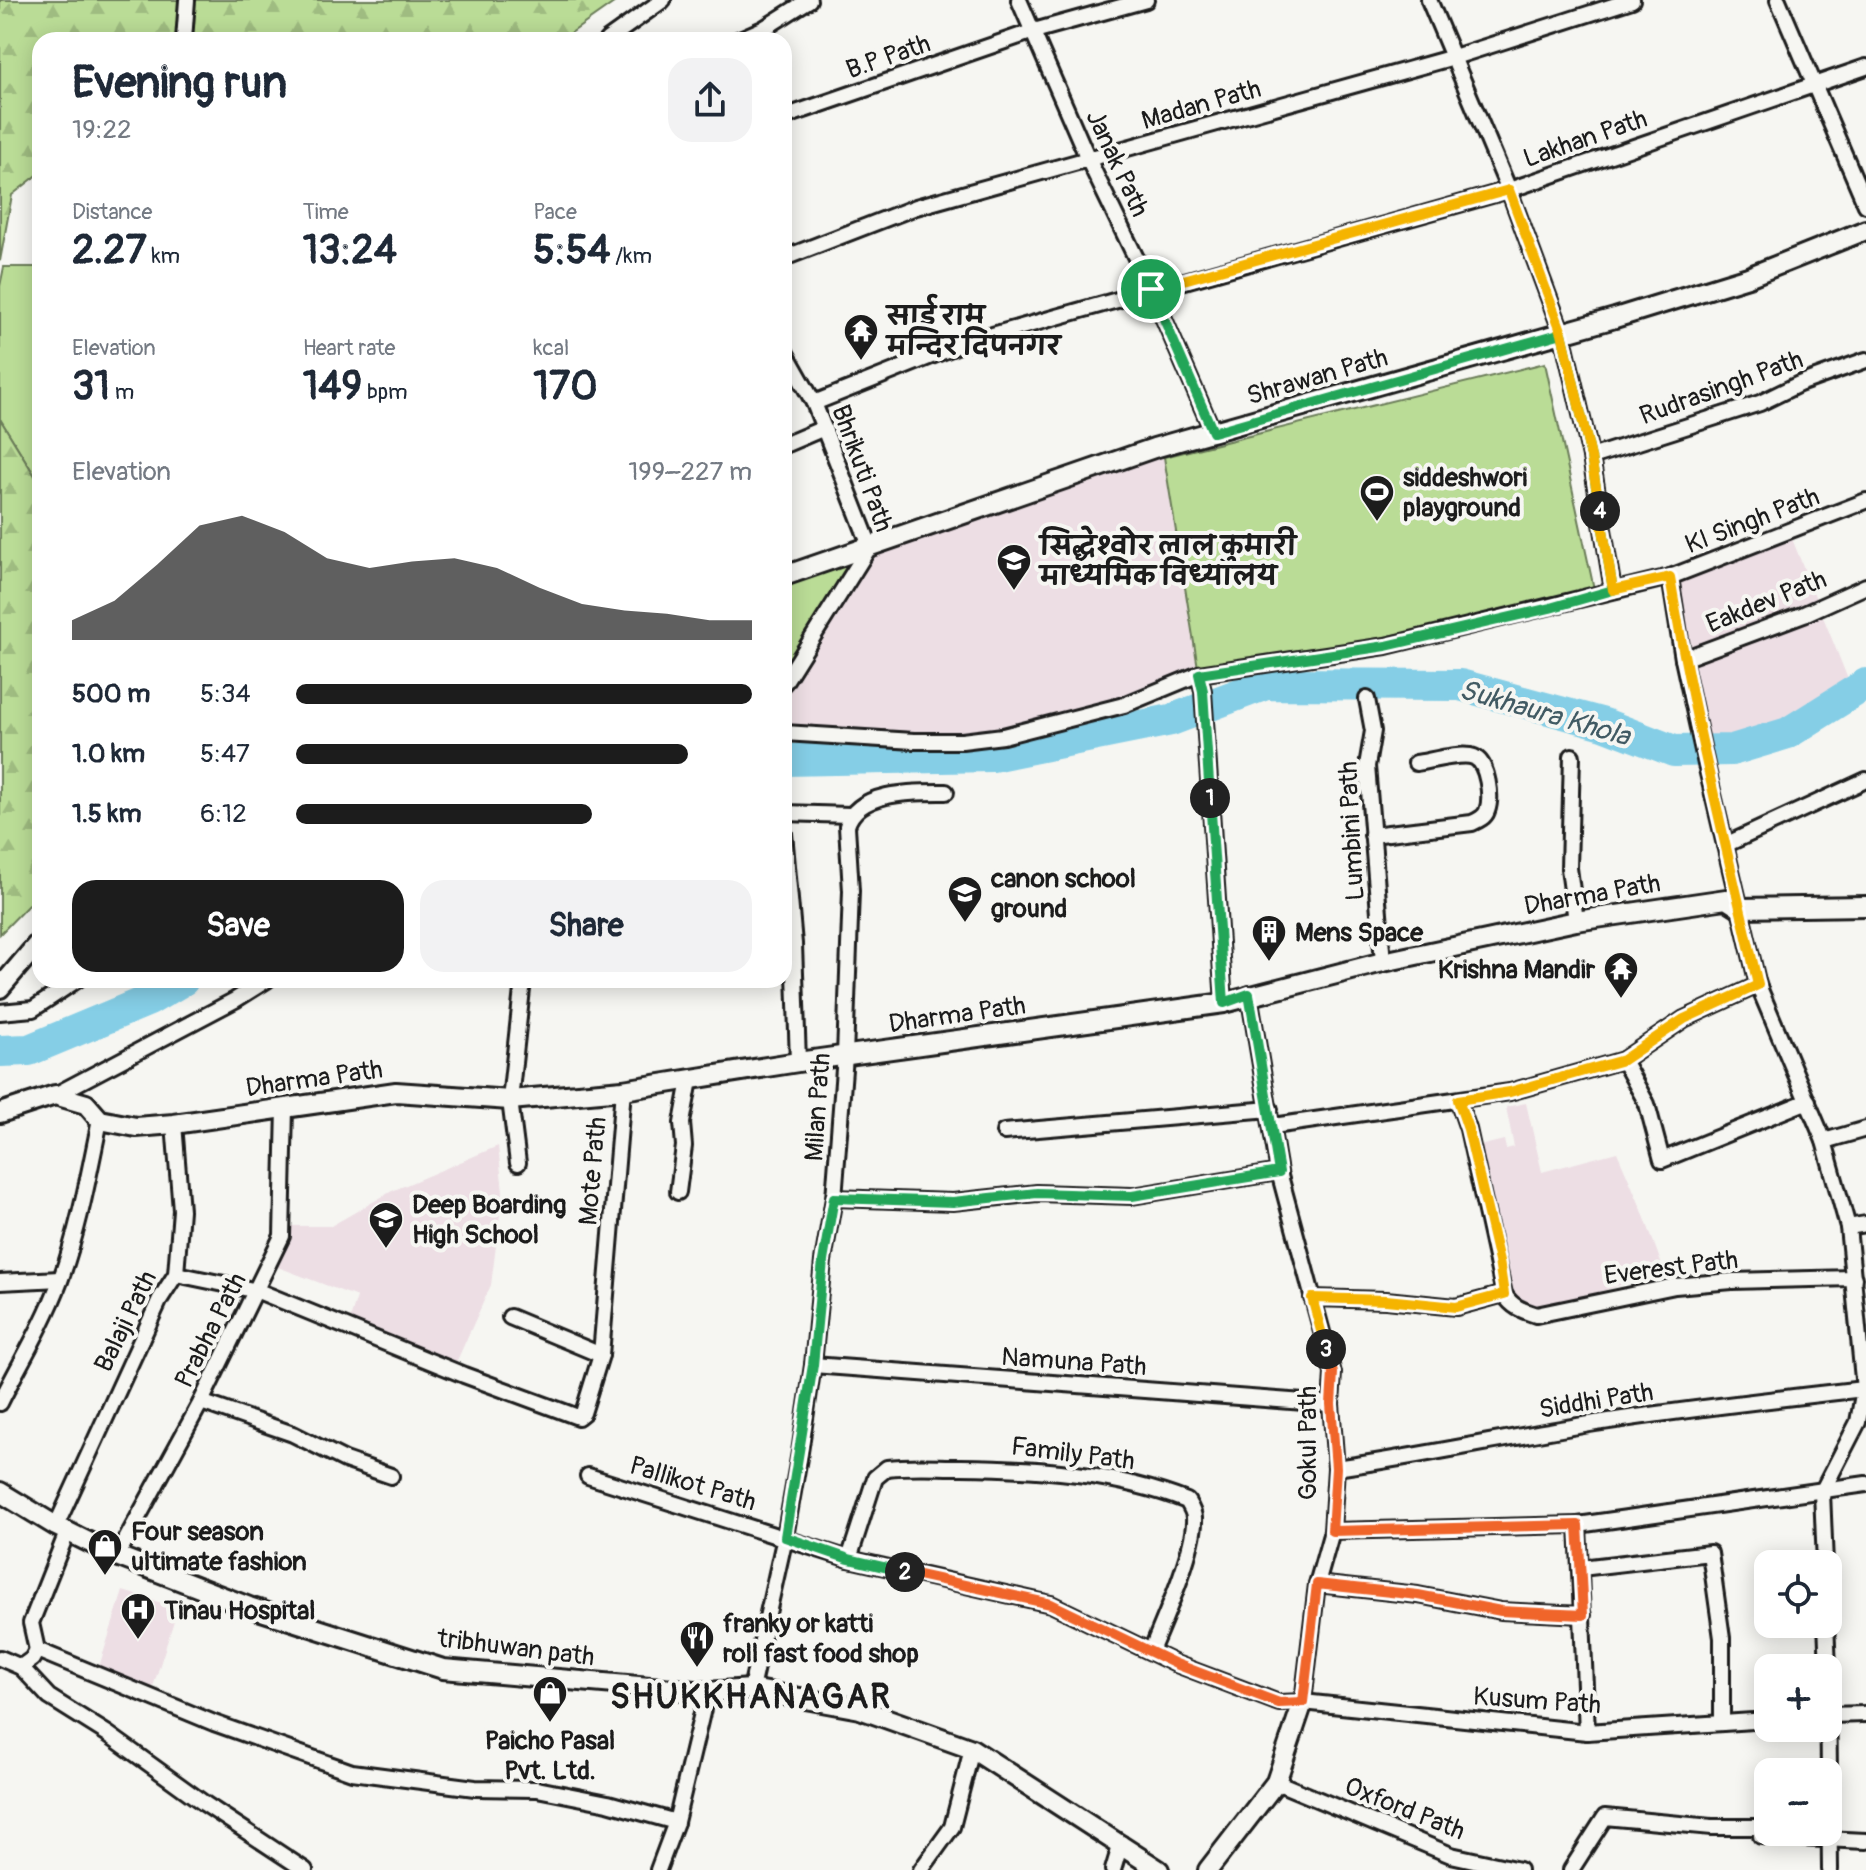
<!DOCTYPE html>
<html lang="en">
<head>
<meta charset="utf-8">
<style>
  body { margin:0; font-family:Pangolin,"Playpen Sans Deva",sans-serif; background:#f2f2f3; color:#1f2937; height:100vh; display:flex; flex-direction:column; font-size:30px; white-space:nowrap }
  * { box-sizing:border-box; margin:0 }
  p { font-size:26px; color:#747a83 }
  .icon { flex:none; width:44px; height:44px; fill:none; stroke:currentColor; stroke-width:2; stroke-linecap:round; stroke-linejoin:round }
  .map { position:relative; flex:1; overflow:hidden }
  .sheet { position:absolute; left:32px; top:32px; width:760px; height:956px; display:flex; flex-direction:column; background:#fff; border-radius:24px; box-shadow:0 4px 20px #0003 }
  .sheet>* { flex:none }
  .tools { position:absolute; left:1754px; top:1550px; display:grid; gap:16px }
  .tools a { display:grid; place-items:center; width:88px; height:88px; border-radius:16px; background:#fff; box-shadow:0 4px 20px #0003; font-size:40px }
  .pin { position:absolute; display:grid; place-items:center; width:68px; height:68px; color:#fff; margin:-34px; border:4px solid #fff; border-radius:50%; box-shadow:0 2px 8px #0007 }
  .km { position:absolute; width:40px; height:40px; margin:-20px; border-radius:50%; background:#222; color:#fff; font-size:22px; line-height:40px; text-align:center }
  .round { display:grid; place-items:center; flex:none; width:84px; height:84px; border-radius:24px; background:#f2f2f3 }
  .headline { display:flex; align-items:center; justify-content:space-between; height:136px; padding:0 40px }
  h1 { font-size:44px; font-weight:700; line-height:60px }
  .metrics { display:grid; grid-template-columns:repeat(3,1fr); gap:12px; height:136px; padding:8px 40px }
  .metrics div { display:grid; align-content:center }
  .metrics b { font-size:40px; font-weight:700 }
  .metrics small { font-size:22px; font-weight:400 }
  .metrics p { font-size:22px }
  .chart { height:224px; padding:16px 40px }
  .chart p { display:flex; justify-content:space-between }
  .chart svg { width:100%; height:144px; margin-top:8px; fill:#1c1c1c; opacity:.7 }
  .primary-button { display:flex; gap:16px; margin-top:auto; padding:16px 40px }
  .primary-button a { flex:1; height:92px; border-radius:24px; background:#1c1c1c; color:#fff; font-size:32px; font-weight:700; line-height:92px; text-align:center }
  .primary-button a+a { background:#f2f2f3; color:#1f2937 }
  ul { padding:0 40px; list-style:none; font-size:26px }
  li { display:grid; grid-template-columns:128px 96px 1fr; align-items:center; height:60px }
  li i { height:20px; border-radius:10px; background:#1c1c1c }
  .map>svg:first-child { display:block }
  .built { fill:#eddee4 }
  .green { fill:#badc96; stroke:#6b7c59; stroke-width:2 }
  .forest { fill:url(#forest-firs); stroke:#6b7c59; stroke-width:2 }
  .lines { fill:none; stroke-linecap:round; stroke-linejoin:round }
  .river { stroke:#85cee6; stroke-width:32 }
  .minor-casing { stroke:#1c1c1c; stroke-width:20 }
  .tertiary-casing { stroke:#1c1c1c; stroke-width:24 }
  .minor { stroke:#f6f6f2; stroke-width:14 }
  .tertiary { stroke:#f6f6f2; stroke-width:18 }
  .split-1-casing { stroke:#fff; stroke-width:16 }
  .split-2-casing { stroke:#fff; stroke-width:16 }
  .split-3-casing { stroke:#fff; stroke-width:16 }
  .split-4-casing { stroke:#fff; stroke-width:16 }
  .split-5-casing { stroke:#fff; stroke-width:16 }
  .split-1 { stroke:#22a559; stroke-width:10 }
  .split-2 { stroke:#22a559; stroke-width:10 }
  .split-3 { stroke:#f0652b; stroke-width:10 }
  .split-4 { stroke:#f5b400; stroke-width:10 }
  .split-5 { stroke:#f5b400; stroke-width:10 }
  .labels { text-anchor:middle; stroke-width:8; stroke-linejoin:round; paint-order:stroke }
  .street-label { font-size:26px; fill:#1c1c1c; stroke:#f6f6f2 }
  .poi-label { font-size:26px; font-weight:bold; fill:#1c1c1c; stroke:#f6f6f2; text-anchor:start }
  .water-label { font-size:28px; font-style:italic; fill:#415a63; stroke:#f6f6f2 }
  .district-label { font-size:34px; font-weight:bold; letter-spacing:2px; fill:#1c1c1c; stroke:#f6f6f2 }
</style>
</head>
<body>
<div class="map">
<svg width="1866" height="1870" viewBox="0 0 1866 1870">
  <defs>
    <pattern id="forest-firs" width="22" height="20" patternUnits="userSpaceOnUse" patternTransform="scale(2)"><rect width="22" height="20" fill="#badc96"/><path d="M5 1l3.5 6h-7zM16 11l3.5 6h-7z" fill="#9fbc81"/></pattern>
  </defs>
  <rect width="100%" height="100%" fill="#f6f6f2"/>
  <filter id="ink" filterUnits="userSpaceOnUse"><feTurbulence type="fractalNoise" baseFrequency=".0125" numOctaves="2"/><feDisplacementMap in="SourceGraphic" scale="16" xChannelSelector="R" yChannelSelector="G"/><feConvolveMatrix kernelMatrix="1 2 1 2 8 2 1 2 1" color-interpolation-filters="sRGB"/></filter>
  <g filter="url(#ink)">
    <!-- built -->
    <g class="built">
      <polygon points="1164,457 1199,674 1003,736 784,733 784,689 870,546"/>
      <polygon points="1789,531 1853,692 1788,733 1728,752 1703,752 1670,577"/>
      <polygon points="1526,1103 1542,1172 1617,1152 1642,1210 1664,1271 1586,1296 1532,1306 1515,1298 1507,1277 1475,1147 1504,1140 1506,1149 1514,1147 1506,1107"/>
      <polygon points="498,1146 503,1191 491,1285 455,1365 350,1319 357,1297 270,1264 282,1226 331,1226 392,1191"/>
      <polygon points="123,1591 178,1608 152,1690 97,1673"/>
    </g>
    <!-- green -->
    <g class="green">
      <polygon points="4,267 40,267 40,484 0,419 0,286"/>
      <polygon points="1545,363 1594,589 1519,610 1199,674 1164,457"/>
      <polygon points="870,546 784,689 784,576"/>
    </g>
    <!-- forest -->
    <g class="forest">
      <polygon points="0,0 618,0 561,40 40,40 40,173 12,195 0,261"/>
      <polygon points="0,419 40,484 40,564 35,569 40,592 40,893 0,934"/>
    </g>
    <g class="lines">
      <!-- river -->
      <g class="river">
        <polyline points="784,760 992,756 1171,720 1266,684 1460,685 1604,724 1674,751 1732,750 1788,733 1866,684"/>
        <polyline points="0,1051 29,1050 149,1000 183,980"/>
      </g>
      <defs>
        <g id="minor">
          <polyline points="1019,0 1089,161 1151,289 1213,432"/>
          <polyline points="1429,0 1509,190 1562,333 1591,457 1613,590"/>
          <polyline points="1778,0 1866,205"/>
          <polyline points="184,40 187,0"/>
          <polyline points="607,40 663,0"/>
          <polyline points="738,40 763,29 809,0"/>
          <polyline points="784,117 1034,31 1146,0"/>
          <polyline points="784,258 916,207 1454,57 1632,0"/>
          <polyline points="784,350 814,403 870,546 784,683"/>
          <polyline points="814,403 964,343 1509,190 1866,67"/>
          <polyline points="784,445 824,428"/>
          <polyline points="1591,457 1760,403 1799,384 1866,360"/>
          <polyline points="1683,659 1804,614 1866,586"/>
          <polyline points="1199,674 1203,691 1224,1003"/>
          <polyline points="1367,699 1373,731 1367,766 1383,962"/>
          <polyline points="784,733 914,741 962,741 1003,736 1124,705 1199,674 1386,646 1670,577"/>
          <polyline points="1572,756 1569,868 1576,921"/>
          <polyline points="784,813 850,815"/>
          <polyline points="784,833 794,944 798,1062"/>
          <path d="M1372,835L1472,823C1479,820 1485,817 1487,811C1492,798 1488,763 1474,757C1462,752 1430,761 1416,763"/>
          <polyline points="1725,845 1866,780"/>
          <polyline points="1249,994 1279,1172 1333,1373 1331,1404 1336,1468 1332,1531 1317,1584 1303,1702"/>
          <polyline points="0,1012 33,1009 77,980"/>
          <polyline points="1623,1060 1647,1104 1662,1160 1808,1101"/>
          <polyline points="55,1095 235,1000 267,980"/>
          <polyline points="1273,1126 1510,1092 1623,1060 1684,1019 1758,985"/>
          <polyline points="1004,1132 1270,1109"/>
          <polyline points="1824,1141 1866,1129"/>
          <polyline points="518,1163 510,1100 523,980"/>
          <polyline points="678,1192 684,1146 682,1123 690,1080"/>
          <polyline points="834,1198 953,1202 1037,1193 1132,1196 1279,1172"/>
          <polyline points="1848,1227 1866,1224"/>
          <polyline points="176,1274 258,1291 464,1375 578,1417 583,1413 601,1355 623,1090"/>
          <polyline points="0,1282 60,1279"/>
          <path d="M1504,1294C1512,1307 1521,1310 1536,1315L1675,1286L1732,1281L1854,1278"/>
          <polyline points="1312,1298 1386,1300 1456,1307 1504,1294 1468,1129 1458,1100"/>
          <polyline points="510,1317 601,1355"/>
          <polyline points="813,1365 1331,1404"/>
          <polyline points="201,1402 293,1434 345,1460 391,1476"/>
          <path d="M0,1403C20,1363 44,1324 60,1281C79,1229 89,1174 100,1120"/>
          <path d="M1336,1468C1424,1456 1509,1437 1596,1423C1685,1409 1775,1399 1864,1389"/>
          <polyline points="588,1476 849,1559 1051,1604 1176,1664 1279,1703 1303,1702 1587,1732 1768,1720"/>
          <polyline points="1578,1525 1866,1484"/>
          <polyline points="56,1526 160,1299 176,1274 181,1210 174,1124"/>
          <polyline points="1332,1531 1578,1525 1587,1732"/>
          <polyline points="117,1556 201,1402 282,1236 285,1108"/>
          <path d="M849,1559L875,1478L887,1468C911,1465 936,1467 961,1467C1038,1468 1115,1473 1187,1501C1190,1506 1194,1512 1194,1518C1196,1548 1163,1622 1151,1651"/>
          <polyline points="1825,1564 1822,1492 1858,1422 1864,1389 1848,1227 1824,1141 1758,985 1707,769 1683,659 1670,577 1866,501"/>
          <polyline points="1581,1568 1710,1553 1722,1638 1722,1723"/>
          <polyline points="1317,1584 1418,1595 1501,1611 1583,1615"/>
          <polyline points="1826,1624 1828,1668"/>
          <polyline points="37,1650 31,1623 68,1530"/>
          <polyline points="0,1658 21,1667 32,1659 37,1650 214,1723 352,1772 475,1788 537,1789 608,1803 676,1822"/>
          <polyline points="21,1667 49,1697 108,1734 205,1804 305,1870"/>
          <polyline points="1828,1680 1830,1870"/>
          <path d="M751,1689L785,1537L800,1452L813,1365L823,1261L834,1198L845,1056L851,891L847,826C857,790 917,792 946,792"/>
          <polyline points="1828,1715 1866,1714"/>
          <polyline points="1276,1782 1451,1855 1519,1870"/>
          <polyline points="658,1870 676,1822 707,1692"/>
          <polyline points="921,1870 952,1827 972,1749"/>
          <polyline points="1113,1870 1121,1843"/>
          <polyline points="1571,1870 1605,1817 1712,1827 1761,1827 1761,1836 1866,1841"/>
        </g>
        <g id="tertiary">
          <polyline points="784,576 1154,448 1615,318 1748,277 1866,230"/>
          <polyline points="0,988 40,941"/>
          <polyline points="0,1113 55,1095 86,1104 100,1120 136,1127 174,1124 396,1092 510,1100 623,1090 798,1062 1224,1003 1383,962 1576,921 1726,899 1740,908 1866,906"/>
          <polyline points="0,1492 56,1526 117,1556 249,1607 443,1669 707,1692 751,1689 860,1709 972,1749 1159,1870"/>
          <polyline points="1208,1870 1276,1782 1303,1702"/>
        </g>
      </defs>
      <!-- minor casing -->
      <use href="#minor" class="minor-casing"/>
      <!-- tertiary casing -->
      <use href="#tertiary" class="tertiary-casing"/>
      <!-- minor -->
      <use href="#minor" class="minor"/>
      <!-- tertiary -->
      <use href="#tertiary" class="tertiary"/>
    </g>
  </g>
  <g class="lines" filter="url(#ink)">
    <defs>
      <polyline id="split-1" points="1151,289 1213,432 1562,333 1591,457 1613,590 1550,608 1386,646 1199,674 1203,691 1210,798"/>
      <polyline id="split-2" points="905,1572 849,1559 785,1537 813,1365 823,1261 834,1198 953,1202 1037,1193 1132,1196 1279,1172 1249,994 1224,1003 1210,798"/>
      <polyline id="split-3" points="905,1572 1051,1604 1176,1664 1279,1703 1303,1702 1317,1584 1418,1595 1501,1611 1583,1615 1578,1525 1332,1531 1336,1468 1331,1404 1333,1373 1326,1349"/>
      <path id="split-4" d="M1326,1349L1312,1298L1386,1300L1456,1307L1504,1294L1499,1261L1468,1129L1458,1100L1510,1092L1623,1060L1684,1019L1758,985C1727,850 1693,715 1670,577L1613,590L1600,511"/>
      <polyline id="split-5" points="1151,289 1509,190 1562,333 1591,457 1600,511"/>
    </defs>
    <!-- split-1 casing -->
    <use href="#split-1" class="split-1-casing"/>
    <!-- split-2 casing -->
    <use href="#split-2" class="split-2-casing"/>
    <!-- split-3 casing -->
    <use href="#split-3" class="split-3-casing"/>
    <!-- split-4 casing -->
    <use href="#split-4" class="split-4-casing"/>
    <!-- split-5 casing -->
    <use href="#split-5" class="split-5-casing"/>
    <!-- split-1 -->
    <use href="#split-1" class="split-1"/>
    <!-- split-2 -->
    <use href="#split-2" class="split-2"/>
    <!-- split-3 -->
    <use href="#split-3" class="split-3"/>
    <!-- split-4 -->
    <use href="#split-4" class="split-4"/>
    <!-- split-5 -->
    <use href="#split-5" class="split-5"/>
  </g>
  <!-- icons -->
  <defs>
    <symbol id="temple-pin" viewBox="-11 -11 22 30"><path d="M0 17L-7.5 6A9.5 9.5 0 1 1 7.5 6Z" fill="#1c1c1c" stroke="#f6f6f2"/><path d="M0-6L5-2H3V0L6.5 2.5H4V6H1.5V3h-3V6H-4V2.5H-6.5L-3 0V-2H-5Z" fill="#fff"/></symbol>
    <symbol id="stadium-pin" viewBox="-11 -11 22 30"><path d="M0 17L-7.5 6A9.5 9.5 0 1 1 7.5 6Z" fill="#1c1c1c" stroke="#f6f6f2"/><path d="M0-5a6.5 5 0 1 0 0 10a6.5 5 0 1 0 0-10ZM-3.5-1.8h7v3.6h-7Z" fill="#fff"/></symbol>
    <symbol id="school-pin" viewBox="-11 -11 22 30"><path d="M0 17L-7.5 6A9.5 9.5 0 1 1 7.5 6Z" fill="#1c1c1c" stroke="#f6f6f2"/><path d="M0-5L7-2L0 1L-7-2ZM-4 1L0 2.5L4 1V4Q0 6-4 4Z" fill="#fff"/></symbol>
    <symbol id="building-pin" viewBox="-11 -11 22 30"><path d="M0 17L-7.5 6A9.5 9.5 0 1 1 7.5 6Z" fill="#1c1c1c" stroke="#f6f6f2"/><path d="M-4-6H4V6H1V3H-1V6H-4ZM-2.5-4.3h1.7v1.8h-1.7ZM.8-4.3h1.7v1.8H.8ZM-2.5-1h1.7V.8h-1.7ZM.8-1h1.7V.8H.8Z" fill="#fff"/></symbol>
    <symbol id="shop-pin" viewBox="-11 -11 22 30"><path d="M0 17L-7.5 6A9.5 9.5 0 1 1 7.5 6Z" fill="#1c1c1c" stroke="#f6f6f2"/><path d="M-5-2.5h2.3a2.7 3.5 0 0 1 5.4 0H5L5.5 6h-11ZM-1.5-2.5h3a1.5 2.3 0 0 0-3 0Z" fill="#fff"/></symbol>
    <symbol id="hospital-pin" viewBox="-11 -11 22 30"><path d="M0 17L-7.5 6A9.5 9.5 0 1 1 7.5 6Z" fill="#1c1c1c" stroke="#f6f6f2"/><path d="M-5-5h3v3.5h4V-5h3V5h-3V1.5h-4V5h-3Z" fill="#fff"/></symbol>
    <symbol id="restaurant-pin" viewBox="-11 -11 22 30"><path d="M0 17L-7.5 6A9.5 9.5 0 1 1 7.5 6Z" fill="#1c1c1c" stroke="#f6f6f2"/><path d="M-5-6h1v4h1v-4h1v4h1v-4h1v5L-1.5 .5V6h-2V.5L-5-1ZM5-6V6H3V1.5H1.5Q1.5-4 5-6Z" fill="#fff"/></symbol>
  </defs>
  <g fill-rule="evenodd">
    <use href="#temple-pin" x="841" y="311" width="40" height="54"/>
    <use href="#stadium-pin" x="1357" y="472" width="40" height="54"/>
    <use href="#school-pin" x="994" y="541" width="40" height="54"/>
    <use href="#school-pin" x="945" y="873" width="40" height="54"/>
    <use href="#building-pin" x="1249" y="912" width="40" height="54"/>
    <use href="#temple-pin" x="1601" y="949" width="40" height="54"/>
    <use href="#school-pin" x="366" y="1199" width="40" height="54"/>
    <use href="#shop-pin" x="85" y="1526" width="40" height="54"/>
    <use href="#hospital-pin" x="118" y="1590" width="40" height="54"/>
    <use href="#restaurant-pin" x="677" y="1618" width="40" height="54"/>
    <use href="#shop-pin" x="530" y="1673" width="40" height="54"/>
  </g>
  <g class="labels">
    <!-- street labels -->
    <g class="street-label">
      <text transform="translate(888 56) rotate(-19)" y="9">B.P Path</text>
      <text transform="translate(1201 104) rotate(-16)" y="9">Madan Path</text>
      <text transform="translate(1585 138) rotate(-19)" y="9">Lakhan Path</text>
      <text transform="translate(1118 163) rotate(65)" y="9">Janak Path</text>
      <text transform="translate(1317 376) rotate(-16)" y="9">Shrawan Path</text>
      <text transform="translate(1721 387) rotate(-20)" y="9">Rudrasingh Path</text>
      <text transform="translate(863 468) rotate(70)" y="9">Bhrikuti Path</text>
      <text transform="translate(1752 520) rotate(-21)" y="9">KI Singh Path</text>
      <text transform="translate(1766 601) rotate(-22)" y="9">Eakdev Path</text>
      <text transform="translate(1351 831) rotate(-93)" y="9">Lumbini Path</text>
      <text transform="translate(1592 894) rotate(-10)" y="9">Dharma Path</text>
      <text transform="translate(957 1014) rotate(-8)" y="9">Dharma Path</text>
      <text transform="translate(314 1078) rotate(-8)" y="9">Dharma Path</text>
      <text transform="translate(817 1107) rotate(-86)" y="9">Milan Path</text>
      <text transform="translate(592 1171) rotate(-85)" y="9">Mote Path</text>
      <text transform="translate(1671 1267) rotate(-7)" y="9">Everest Path</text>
      <text transform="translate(125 1321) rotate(-64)" y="9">Balaji Path</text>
      <text transform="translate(210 1330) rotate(-63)" y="9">Prabha Path</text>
      <text transform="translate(1074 1361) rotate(4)" y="9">Namuna Path</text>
      <text transform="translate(1596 1400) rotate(-9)" y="9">Siddhi Path</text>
      <text transform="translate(1307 1443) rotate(-90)" y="9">Gokul Path</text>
      <text transform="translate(1073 1453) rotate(7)" y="9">Family Path</text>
      <text transform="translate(693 1483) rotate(17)" y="9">Pallikot Path</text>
      <text transform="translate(516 1647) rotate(7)" y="9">tribhuwan path</text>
      <text transform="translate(1537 1700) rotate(4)" y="9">Kusum Path</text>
      <text transform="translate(1405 1808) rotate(22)" y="9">Oxford Path</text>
    </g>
    <!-- poi labels -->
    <g class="poi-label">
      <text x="887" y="325">साई राम<tspan x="887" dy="30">मन्दिर दिपनगर</tspan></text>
      <text x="1403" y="486">siddeshwori<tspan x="1403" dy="30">playground</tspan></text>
      <text x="1040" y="555">सिद्धेश्वोर लाल कुमारी<tspan x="1040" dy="30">माध्यमिक विध्यालय</tspan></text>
      <text x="991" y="887">canon school<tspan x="991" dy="30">ground</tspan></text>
      <text x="1295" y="941">Mens Space</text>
      <text x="1595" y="978" text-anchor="end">Krishna Mandir</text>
      <text x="412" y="1213">Deep Boarding<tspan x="412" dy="30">High School</tspan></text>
      <text x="131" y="1540">Four season<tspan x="131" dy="30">ultimate fashion</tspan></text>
      <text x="164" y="1619">Tinau Hospital</text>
      <text x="723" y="1632">franky or katti<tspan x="723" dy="30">roll fast food shop</tspan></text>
      <text x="550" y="1749" text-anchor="middle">Paicho Pasal<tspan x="550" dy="30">Pvt. Ltd.</tspan></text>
    </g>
    <!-- water labels -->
    <g class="water-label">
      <text transform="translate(1545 712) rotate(16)" y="10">Sukhaura Khola</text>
    </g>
    <!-- district labels -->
    <g class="district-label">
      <text x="751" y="1708">SHUKKHANAGAR</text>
    </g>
  </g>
</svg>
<div class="tools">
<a><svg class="icon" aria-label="locate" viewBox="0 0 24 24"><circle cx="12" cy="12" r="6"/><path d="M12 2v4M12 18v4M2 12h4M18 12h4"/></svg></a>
<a>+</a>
<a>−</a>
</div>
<div class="pin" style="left:1151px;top:289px;background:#1e9e55"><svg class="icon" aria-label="arrive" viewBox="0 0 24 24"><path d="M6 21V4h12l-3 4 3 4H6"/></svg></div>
<b class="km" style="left:1210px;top:798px">1</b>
<b class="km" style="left:905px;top:1572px">2</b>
<b class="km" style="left:1326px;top:1349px">3</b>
<b class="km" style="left:1600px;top:511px">4</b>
<section class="sheet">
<div class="headline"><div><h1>Evening run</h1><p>19:22</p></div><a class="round"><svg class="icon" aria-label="share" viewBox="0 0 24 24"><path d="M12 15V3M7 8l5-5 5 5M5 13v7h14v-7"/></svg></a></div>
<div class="metrics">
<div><p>Distance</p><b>2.27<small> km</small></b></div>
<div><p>Time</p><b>13:24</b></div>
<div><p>Pace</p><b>5:54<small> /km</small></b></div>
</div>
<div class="metrics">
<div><p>Elevation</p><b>31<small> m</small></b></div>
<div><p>Heart rate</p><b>149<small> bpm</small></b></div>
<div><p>kcal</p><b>170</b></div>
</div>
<div class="chart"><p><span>Elevation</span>199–227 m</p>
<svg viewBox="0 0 160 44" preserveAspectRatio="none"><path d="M0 44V38L10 32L20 21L30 9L40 6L50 11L60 19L70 22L80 20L90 19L100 22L110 28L120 33L130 35L140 36L150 38L160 38V44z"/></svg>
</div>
<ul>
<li><b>500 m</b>5:34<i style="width:100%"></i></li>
<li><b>1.0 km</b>5:47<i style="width:86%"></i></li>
<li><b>1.5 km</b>6:12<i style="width:65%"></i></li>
</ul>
<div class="primary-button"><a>Save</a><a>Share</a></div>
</section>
</div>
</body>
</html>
